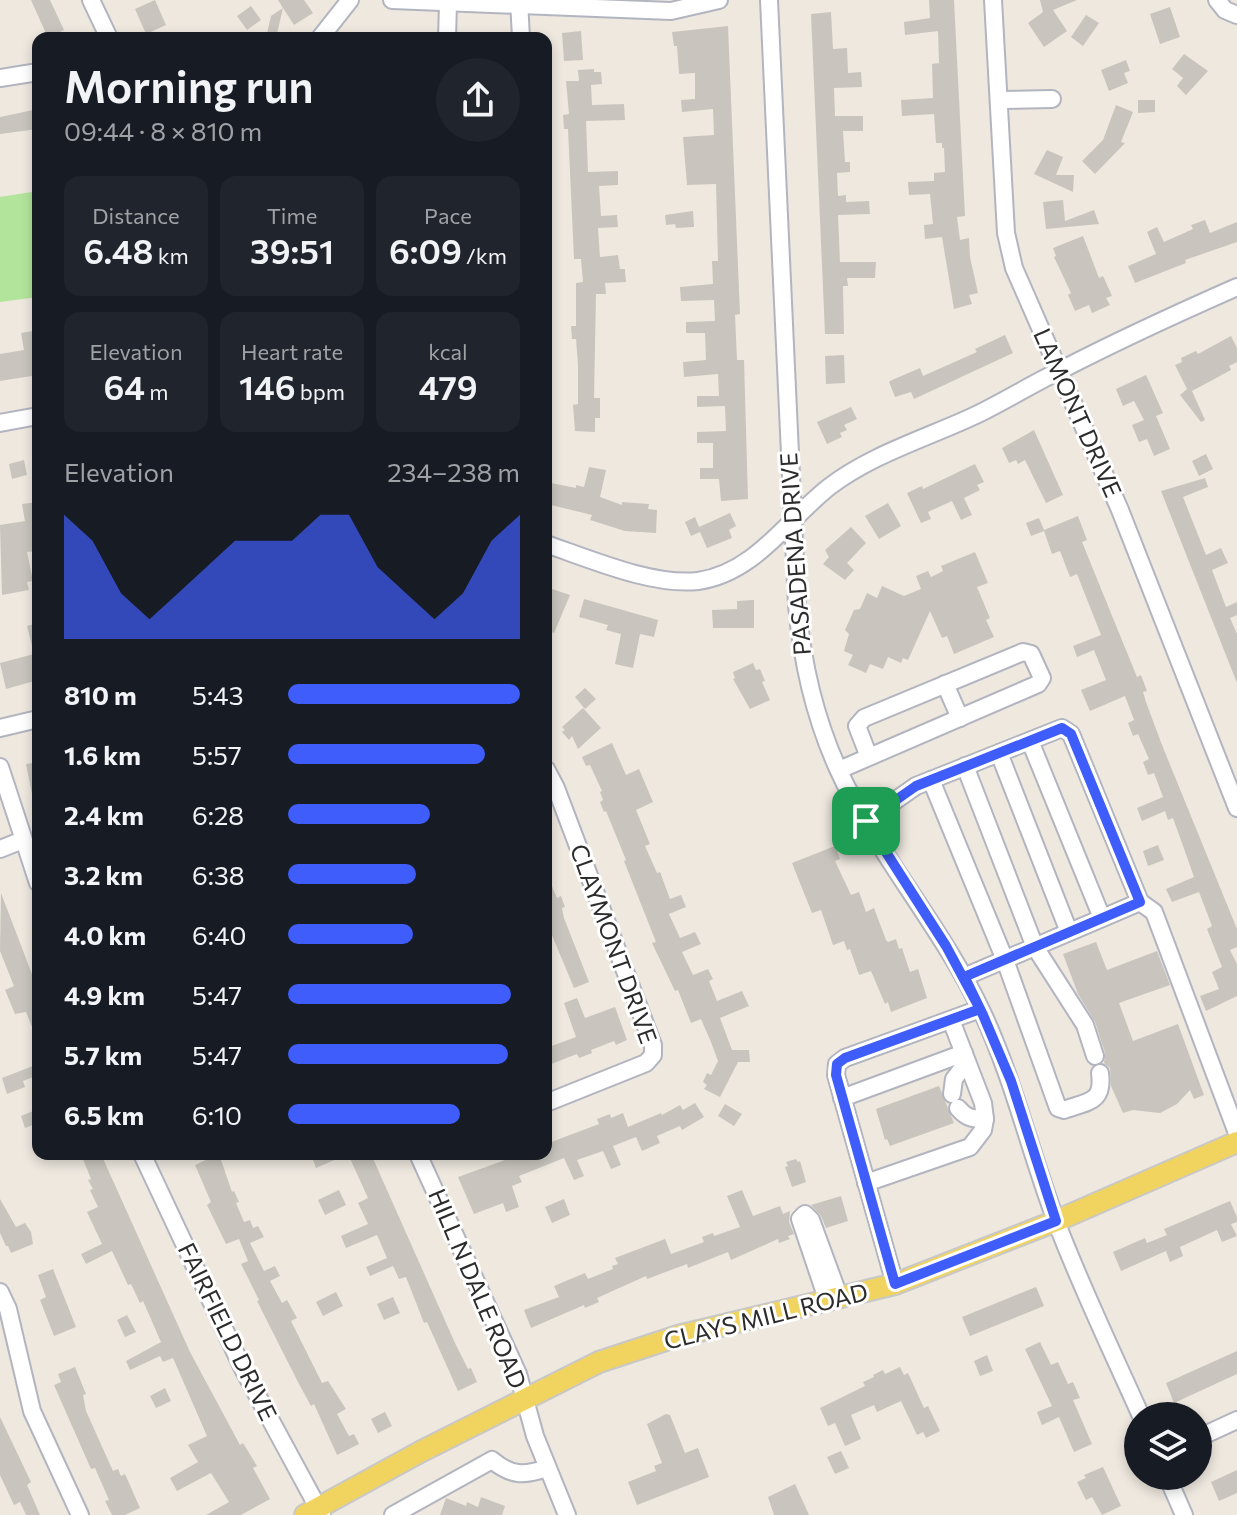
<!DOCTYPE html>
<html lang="en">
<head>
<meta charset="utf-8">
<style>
  body { margin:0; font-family:Commissioner,sans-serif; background:#20242c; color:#f1f3f6; height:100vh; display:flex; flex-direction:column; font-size:30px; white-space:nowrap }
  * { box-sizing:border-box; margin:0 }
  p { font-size:26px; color:#9ea1a6 }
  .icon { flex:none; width:44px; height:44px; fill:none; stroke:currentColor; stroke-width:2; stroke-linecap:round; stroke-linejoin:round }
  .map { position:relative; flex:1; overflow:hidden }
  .sheet { position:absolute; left:32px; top:32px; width:520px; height:1128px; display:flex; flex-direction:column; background:#171b24; border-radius:16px; box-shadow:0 4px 12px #0003 }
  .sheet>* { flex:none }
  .buttons { position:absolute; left:1124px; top:1402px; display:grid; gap:16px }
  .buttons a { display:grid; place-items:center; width:88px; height:88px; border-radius:50%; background:#171b24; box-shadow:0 4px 12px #0003; font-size:40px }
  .pin { position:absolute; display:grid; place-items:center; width:68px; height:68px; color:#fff; margin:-34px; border-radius:16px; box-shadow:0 4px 12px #0006 }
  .round { display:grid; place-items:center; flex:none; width:84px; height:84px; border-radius:42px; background:#20242c }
  .head { display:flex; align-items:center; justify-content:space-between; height:136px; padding:0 32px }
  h1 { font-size:44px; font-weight:600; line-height:60px }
  .figures { display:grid; grid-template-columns:repeat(3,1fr); gap:12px; height:136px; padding:8px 32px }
  .figures div { display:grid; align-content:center; border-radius:16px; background:#20242c; text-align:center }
  .figures b { font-size:34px; font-weight:600 }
  .figures small { font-size:22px; font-weight:400 }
  .figures p { font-size:22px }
  .chart { height:224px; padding:16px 32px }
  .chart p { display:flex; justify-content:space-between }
  .chart svg { width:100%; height:144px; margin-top:8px; fill:#3f5dfa; opacity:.7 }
  ul { padding:0 32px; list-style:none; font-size:26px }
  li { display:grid; grid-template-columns:128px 96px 1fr; align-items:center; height:60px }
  li i { height:20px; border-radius:10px; background:#3f5dfa }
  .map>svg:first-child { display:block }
  .green { fill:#b2e49b }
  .building { fill:#c9c5be }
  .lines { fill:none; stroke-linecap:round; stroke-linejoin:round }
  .minor-casing { stroke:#b2b5c0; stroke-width:20 }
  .major-casing { stroke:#c8c8c8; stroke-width:24 }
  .minor { stroke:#fff; stroke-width:16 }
  .major { stroke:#f1d360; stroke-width:20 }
  .route-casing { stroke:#fff; stroke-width:16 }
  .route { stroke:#3f5dfa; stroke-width:10 }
  .labels { text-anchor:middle; stroke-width:6; stroke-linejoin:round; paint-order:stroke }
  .street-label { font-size:24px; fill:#2c2c2c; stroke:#fff }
</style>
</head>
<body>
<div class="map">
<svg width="1237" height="1515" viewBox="0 0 1237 1515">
  <rect width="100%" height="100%" fill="#eee8df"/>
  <!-- green -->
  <polygon class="green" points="38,191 38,297 0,302 0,197"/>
  <!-- building -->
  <g class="building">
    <polygon points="31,0 50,0 64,30 48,38"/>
    <polygon points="155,0 166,25 146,34 135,9"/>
    <polygon points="278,0 304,0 313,13 294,25 283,8 276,38 266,38 271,16 283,8"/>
    <polygon points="929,0 954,0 965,216 957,217 960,240 969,238 970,257 978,293 969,295 972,304 954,309 942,237 925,239 924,225 933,224 930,194 909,195 908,182 934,181 934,173 945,172 944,148 942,148 942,143 936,143 934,114 902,116 901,100 933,98 932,64 939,63 938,31 905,35 904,22 930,18"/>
    <polygon points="1040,0 1077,0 1053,10 1067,31 1044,47 1028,23 1043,12"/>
    <polygon points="251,6 261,20 247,30 237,16"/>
    <polygon points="1170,7 1180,37 1160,44 1150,14"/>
    <polygon points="831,12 833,49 847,48 848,73 861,72 862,87 834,88 835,116 863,116 863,131 843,131 845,162 850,162 850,172 837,173 838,196 846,195 846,202 869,201 870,214 838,215 840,262 876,262 875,278 847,278 848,286 843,286 844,334 825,334 811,14"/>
    <polygon points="1086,15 1099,23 1083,46 1071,37"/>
    <polygon points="728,26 740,314 735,315 737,360 744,360 748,499 721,501 719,479 700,479 700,468 713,468 713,443 697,443 697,432 726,431 725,406 697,407 697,396 719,396 718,374 684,377 683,362 706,360 705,333 686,333 686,322 715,321 714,300 681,301 680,287 713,284 712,261 718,261 716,184 687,185 683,137 714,135 713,109 682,112 681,100 695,99 695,73 679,74 677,46 674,46 672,32"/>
    <polygon points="581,31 583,60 564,61 562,33"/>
    <polygon points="1184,54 1208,71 1186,95 1177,86 1183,78 1172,69"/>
    <polygon points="1126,60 1130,71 1124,73 1128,83 1109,91 1101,70"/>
    <polygon points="594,69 594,72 601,72 602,84 591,85 592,105 624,104 625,120 586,121 588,172 618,171 618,185 599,186 601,216 617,215 618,227 598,228 600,257 618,255 620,269 625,269 625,271 626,282 605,283 606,294 596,294 594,398 600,398 600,418 595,418 595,432 575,431 573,405 578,404 578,365 576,339 572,339 571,326 576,326 576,283 583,282 581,259 574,259 568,129 564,129 563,115 569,114 566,81 579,81 578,70"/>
    <polygon points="1138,100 1155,100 1155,112 1138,113"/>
    <polygon points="1116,105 1133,112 1121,142 1125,143 1095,174 1082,161 1103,140"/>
    <polygon points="38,109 38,129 0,134 0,117"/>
    <polygon points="1047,150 1063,157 1056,175 1074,175 1073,192 1034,174"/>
    <polygon points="1063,200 1065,221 1094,210 1099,224 1046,229 1043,202"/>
    <polygon points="693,211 694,227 676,228 675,224 666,225 665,215"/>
    <polygon points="1205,220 1210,233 1237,222 1237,242 1185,260 1186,263 1135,283 1128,266 1156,254 1147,232 1157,227 1164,242 1193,229 1191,225"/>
    <polygon points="1083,236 1099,278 1103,276 1112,296 1106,298 1110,305 1092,313 1089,305 1075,311 1068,295 1071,293 1054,257 1056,256 1053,248"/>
    <polygon points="33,331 38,375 0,381 0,354 24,350 21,333"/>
    <polygon points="1005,335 1013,353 914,399 911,392 895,397 889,382 892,380 920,368 923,376 977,352 975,349"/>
    <polygon points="1231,336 1237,348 1237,362 1229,366 1231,370 1192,391 1205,420 1201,422 1180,395 1187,389 1175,365 1182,362 1181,358 1196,351 1198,354"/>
    <polygon points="844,355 845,383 826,384 825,356"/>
    <polygon points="1146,375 1163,413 1156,416 1170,449 1154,456 1147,439 1139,442 1132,425 1144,420 1134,401 1123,406 1116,389"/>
    <polygon points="851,407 857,419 844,425 847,430 840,433 842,437 827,444 817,422"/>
    <polygon points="1034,430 1063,495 1046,503 1025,460 1018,464 1016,460 1009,463 1002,448"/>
    <polygon points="1206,454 1213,469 1199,476 1192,461"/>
    <polygon points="24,460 27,475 12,479 9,464"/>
    <polygon points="975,464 984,482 977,485 980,490 964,498 972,515 961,520 952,501 928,512 931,519 921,523 907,493 922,486 923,489"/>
    <polygon points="589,467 606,470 600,497 622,505 622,502 649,504 648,509 657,510 656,533 625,531 590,520 592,515 547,504 551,483 576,488 576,485 584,487"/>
    <polygon points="1205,478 1208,487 1183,497 1206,555 1221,548 1228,563 1212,570 1226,607 1237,602 1237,615 1230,618 1237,634 1237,683 1161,491"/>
    <polygon points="37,502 38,551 27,552 33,581 27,582 29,590 2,595 0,525 25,521 22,504"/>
    <polygon points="888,503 901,526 879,539 865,516"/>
    <polygon points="730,513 736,526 729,530 732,538 707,548 700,532 691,536 685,522 695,517 699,527"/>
    <polygon points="1078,516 1087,540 1082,542 1137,677 1141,675 1147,691 1143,692 1146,702 1162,745 1237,929 1237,947 1230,950 1237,964 1237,996 1206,1011 1200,996 1219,989 1212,972 1222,967 1207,929 1212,926 1199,892 1172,902 1166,889 1194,877 1182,843 1173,818 1168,820 1165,811 1142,821 1137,808 1163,797 1154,773 1148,775 1143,762 1149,759 1138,734 1133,736 1128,723 1134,720 1125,696 1090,711 1081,690 1106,680 1094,650 1077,657 1073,646 1101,635 1077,574 1070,577 1060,551 1052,554 1044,531 1031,536 1026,523 1039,518 1044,530"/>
    <polygon points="851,527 866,543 847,563 854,570 845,580 823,564 829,557 825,550"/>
    <polygon points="975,552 988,583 977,587 990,618 986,620 994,637 954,654 947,636 942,638 930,611 908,660 903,658 901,663 888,657 883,669 870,664 866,673 848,665 853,655 844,651 849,634 845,630 854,610 860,609 867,593 877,598 882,586 904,596 921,589 916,576 928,571 931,577 943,571 941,566"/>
    <polygon points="546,587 570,595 554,633 546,629"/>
    <polygon points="584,599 658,620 654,637 640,634 633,668 615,664 621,634 606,630 608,625 579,617"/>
    <polygon points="754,600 754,628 713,628 712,610 737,609 737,601"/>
    <polygon points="38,623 38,680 6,689 0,663 34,654 27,626"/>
    <polygon points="753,663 756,670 760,669 765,681 762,682 770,700 750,709 733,679 735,678 733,672"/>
    <polygon points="585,688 596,699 585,709 575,697"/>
    <polygon points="583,708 601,728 578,749 572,736 569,740 562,732 565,730 562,727"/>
    <polygon points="612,743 626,775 639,769 653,802 636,810 650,844 645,846 657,873 660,872 670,899 681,895 686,907 669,914 680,938 695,932 701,944 682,952 693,975 708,969 713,979 709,981 717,1001 742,991 749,1006 720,1018 732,1050 749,1050 750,1062 738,1062 720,1097 704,1089 707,1085 703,1082 707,1073 711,1075 718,1061 711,1042 701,1019 691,1023 678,990 675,991 652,943 656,942 624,861 626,860 606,811 604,812 600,802 603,800 600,792 602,791 590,765 586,766 582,757"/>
    <polygon points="38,762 38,799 33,799 26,764"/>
    <polygon points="1158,845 1164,860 1148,866 1143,851"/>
    <polygon points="835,846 840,859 835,861 851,895 859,892 866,912 874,908 886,940 888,942 896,939 899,949 902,948 910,972 918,969 927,998 891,1012 888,1002 885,1004 871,971 859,975 850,949 847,950 844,941 833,945 821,910 812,913 792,863"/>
    <polygon points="546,872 557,898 561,896 565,907 562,908 564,918 589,982 574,988 546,921"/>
    <polygon points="1,893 38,990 38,1042 26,1012 15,1014 5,990 14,986 0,951"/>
    <polygon points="1096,942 1107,970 1157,951 1170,985 1119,1003 1133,1041 1178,1024 1204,1095 1194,1099 1190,1090 1177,1104 1160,1113 1133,1110 1123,1113 1111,1086 1110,1068 1104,1063 1105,1053 1095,1022 1078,994 1063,954"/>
    <polygon points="577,998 585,1018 615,1007 627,1040 616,1045 614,1041 591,1050 592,1053 579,1058 577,1054 546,1066 546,1048 576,1037 564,1003"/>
    <polygon points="38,1064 38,1075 23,1081 25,1087 7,1094 2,1078"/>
    <polygon points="939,1086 954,1123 890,1146 887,1139 885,1140 876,1109"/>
    <polygon points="695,1103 704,1117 682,1130 680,1126 657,1136 660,1143 642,1151 636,1137 613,1146 621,1165 611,1169 603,1151 577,1160 584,1176 574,1180 564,1158 519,1176 522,1182 512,1186 519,1207 506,1212 503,1203 474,1214 458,1177 522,1154 546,1154 546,1144 599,1124 597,1119 610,1114 611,1118 623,1113 628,1127 661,1113 662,1115 680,1105 683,1110"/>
    <polygon points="725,1104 742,1114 734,1126 718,1116"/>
    <polygon points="38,1109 38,1123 25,1128 21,1116"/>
    <polygon points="81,1154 101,1154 190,1352 240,1445 243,1443 257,1466 253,1468 270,1499 241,1515 206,1515 229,1502 211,1473 177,1491 170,1478 198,1462 188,1445 207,1436 173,1358 163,1362 160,1356 130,1370 126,1361 161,1342 143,1301 140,1303 131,1284 128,1285 112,1251 86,1264 81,1254 102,1244 87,1212 98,1207 90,1190 93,1189 88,1180 91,1179"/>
    <polygon points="219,1154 232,1192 234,1191 239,1202 236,1203 244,1222 250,1220 253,1228 258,1226 264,1237 250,1243 264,1271 275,1266 280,1276 270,1281 282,1303 287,1300 297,1318 291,1321 322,1383 328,1381 346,1409 337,1414 349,1436 354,1434 359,1444 337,1455 314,1404 311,1406 299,1384 257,1301 259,1300 241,1264 248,1261 239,1239 226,1244 207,1205 211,1202 195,1165"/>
    <polygon points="320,1154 371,1154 455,1343 468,1369 471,1368 477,1382 458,1391 427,1322 424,1323 406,1277 399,1279 393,1266 370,1276 366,1267 387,1258 377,1235 346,1248 341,1236 368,1224 358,1203 368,1198 348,1154 316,1168 312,1157"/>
    <polygon points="796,1159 798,1162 800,1161 806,1182 792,1187 785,1167 788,1166 786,1162"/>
    <polygon points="339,1190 346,1205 325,1215 318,1200"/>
    <polygon points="742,1190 753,1216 780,1206 783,1214 790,1211 789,1222 794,1234 788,1236 790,1239 779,1243 778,1239 731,1260 728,1252 688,1268 687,1264 647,1279 646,1276 597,1298 599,1302 585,1308 584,1305 531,1328 524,1310 559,1297 554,1286 585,1273 588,1279 613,1269 612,1266 618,1264 615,1258 665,1239 671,1254 704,1242 702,1237 713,1233 714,1236 740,1227 727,1196"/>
    <polygon points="841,1196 848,1221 826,1228 821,1216 811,1205"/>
    <polygon points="0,1199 16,1227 25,1223 31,1232 33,1244 11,1253 8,1246 6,1246 0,1233"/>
    <polygon points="564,1199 570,1215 552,1223 545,1207"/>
    <polygon points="1230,1201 1237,1217 1237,1222 1231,1224 1237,1236 1222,1242 1217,1230 1180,1247 1183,1256 1170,1262 1166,1251 1121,1271 1113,1252 1145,1238 1147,1243 1167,1235 1164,1229"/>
    <polygon points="53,1269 76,1327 54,1336 40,1300 46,1297 38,1275"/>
    <polygon points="1036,1287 1044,1306 970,1336 962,1317"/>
    <polygon points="336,1292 343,1306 323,1316 316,1302"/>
    <polygon points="393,1297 400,1313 384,1320 377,1304"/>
    <polygon points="127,1315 136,1332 125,1337 117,1320"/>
    <polygon points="1040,1342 1051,1365 1058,1362 1068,1384 1073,1382 1080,1398 1073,1400 1092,1444 1074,1452 1059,1417 1042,1425 1038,1415 1037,1412 1052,1406 1025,1349"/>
    <polygon points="1237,1351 1237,1374 1174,1403 1166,1383"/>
    <polygon points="987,1355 993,1371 980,1376 974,1361"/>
    <polygon points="75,1367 86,1394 83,1395 86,1411 113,1471 118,1469 121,1476 125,1474 140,1508 125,1515 112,1515 105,1501 109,1500 95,1468 91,1469 54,1385 61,1382 58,1374"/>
    <polygon points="900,1367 904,1375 908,1373 924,1408 928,1406 940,1431 926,1438 923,1432 917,1435 901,1401 877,1412 874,1405 851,1415 861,1439 845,1446 835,1423 828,1426 820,1408 865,1386 863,1382 874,1377 873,1375 883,1370 885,1374"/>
    <polygon points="165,1388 171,1401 156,1408 150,1396"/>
    <polygon points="385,1412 392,1426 378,1433 371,1419"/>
    <polygon points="666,1414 670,1415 685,1453 698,1448 709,1477 637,1505 628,1482 656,1471 654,1466 662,1463 647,1424"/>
    <polygon points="0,1417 31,1482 27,1485 40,1515 26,1515 20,1502 14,1505 0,1475"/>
    <polygon points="841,1451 849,1468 835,1474 827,1457"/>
    <polygon points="1103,1467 1121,1506 1102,1515 1092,1497 1086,1500 1077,1482 1086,1478 1084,1475"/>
    <polygon points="1237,1470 1237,1493 1219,1501 1211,1482"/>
    <polygon points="795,1484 809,1515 774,1515 768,1497"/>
    <polygon points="481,1497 505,1506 502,1515 440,1515 446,1498 466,1506 467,1502 478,1507"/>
  </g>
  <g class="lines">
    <defs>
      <g id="minor">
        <polyline points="91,0 109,38"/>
        <polyline points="392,0 671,11 719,0"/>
        <polyline points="519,0 521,38"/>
        <path d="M769,0L797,605C802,662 814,716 838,769C877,855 943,928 983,1014C1014,1081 1030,1152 1056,1221C1081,1287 1112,1351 1141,1416"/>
        <polyline points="993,0 1006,233 1014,268 1120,510 1237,808"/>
        <polyline points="1217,0 1225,10 1237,15"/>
        <polyline points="320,38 350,0"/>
        <polyline points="447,38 448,3"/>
        <polyline points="0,78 38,72"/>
        <polyline points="1000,100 1052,99"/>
        <polyline points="0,423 38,416"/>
        <path d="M546,544C590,559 652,586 698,581C755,573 787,520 829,487C872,454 927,438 976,415C1005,401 1032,384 1061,370C1119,340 1178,313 1237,287"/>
        <polyline points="945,684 960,718"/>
        <polyline points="0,728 38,719"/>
        <polyline points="1030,741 1102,918"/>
        <polyline points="999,753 1069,932"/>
        <polyline points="965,766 1035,947 1085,1025 1095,1056"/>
        <polyline points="0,767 38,883"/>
        <polyline points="546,769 556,788 653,1045 653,1055 646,1063 546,1103"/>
        <path d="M839,770C905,742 971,713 1038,684L1042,678L1031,654L1023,652L864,718L857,726L869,757"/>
        <path d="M931,780L1005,960L1058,1108L1064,1110C1088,1101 1104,1103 1100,1073"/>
        <polyline points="866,821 916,786 1062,728 1071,734 1140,902 964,977"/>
        <polyline points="0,849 23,840"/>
        <polyline points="1140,902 1154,912 1237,1133"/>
        <polyline points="952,1094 954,1079 967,1062"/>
        <polyline points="842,1098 964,1053"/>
        <path d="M958,1108C966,1118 973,1119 985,1119"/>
        <polyline points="142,1154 243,1369 322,1515"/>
        <polyline points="418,1154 518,1374 535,1436 567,1515"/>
        <polyline points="866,1183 970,1147 983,1130 985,1119 983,1103 951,1020"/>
        <polyline points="895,1284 836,1075 837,1064 845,1058 980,1009"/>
        <polyline points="0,1292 8,1309 32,1411 80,1515"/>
        <polyline points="828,1302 800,1219 805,1214 811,1220 840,1299"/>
        <polyline points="1198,1438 1237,1420"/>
        <polyline points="1167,1476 1184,1515"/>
        <path d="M393,1515L492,1460C511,1476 524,1476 547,1468"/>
      </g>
      <polyline id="major" points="305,1515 420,1452 599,1362 678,1336 895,1284 1056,1221 1237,1142"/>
    </defs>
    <!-- minor casing -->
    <use href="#minor" class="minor-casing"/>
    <!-- major casing -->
    <use href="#major" class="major-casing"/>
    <!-- minor -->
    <use href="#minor" class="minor"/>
    <!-- major -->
    <use href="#major" class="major"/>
  </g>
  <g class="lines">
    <defs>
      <polyline id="route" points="866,821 946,946 980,1009 845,1058 837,1064 836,1075 895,1284 1056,1221 1011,1081 983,1015 966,980 964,977 1140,902 1071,734 1062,728 916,786 866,821"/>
    </defs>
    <!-- route casing -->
    <use href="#route" class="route-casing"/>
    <!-- route -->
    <use href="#route" class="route"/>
  </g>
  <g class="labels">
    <!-- street labels -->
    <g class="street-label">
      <text transform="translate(1077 413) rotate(66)" y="8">LAMONT DRIVE</text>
      <text transform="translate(796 554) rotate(-94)" y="8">PASADENA DRIVE</text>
      <text transform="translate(613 944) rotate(70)" y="8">CLAYMONT DRIVE</text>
      <text transform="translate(477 1289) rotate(67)" y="8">HILL N DALE ROAD</text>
      <text transform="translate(766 1317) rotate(-14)" y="8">CLAYS MILL ROAD</text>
      <text transform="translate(227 1332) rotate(64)" y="8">FAIRFIELD DRIVE</text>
    </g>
  </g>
</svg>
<div class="buttons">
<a><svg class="icon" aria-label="layers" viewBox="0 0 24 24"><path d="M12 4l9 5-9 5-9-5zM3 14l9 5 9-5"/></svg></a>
</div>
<div class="pin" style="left:866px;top:821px;background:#1e9e55"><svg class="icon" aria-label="arrive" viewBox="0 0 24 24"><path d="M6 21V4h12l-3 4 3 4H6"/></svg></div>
<section class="sheet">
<div class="head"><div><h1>Morning run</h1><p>09:44 · 8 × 810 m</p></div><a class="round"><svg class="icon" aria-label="share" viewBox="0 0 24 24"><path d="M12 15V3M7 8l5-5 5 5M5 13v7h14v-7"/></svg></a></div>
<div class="figures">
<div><p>Distance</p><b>6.48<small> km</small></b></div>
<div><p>Time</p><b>39:51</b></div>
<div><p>Pace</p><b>6:09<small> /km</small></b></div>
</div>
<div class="figures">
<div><p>Elevation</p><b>64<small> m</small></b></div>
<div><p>Heart rate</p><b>146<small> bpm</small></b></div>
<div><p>kcal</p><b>479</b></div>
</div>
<div class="chart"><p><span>Elevation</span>234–238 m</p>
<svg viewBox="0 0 160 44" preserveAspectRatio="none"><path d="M0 44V6L10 14L20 30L30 38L40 30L50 22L60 14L70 14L80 14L90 6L100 6L110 22L120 30L130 38L140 30L150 14L160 6V44z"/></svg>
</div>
<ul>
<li><b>810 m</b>5:43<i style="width:100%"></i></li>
<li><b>1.6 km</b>5:57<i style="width:85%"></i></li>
<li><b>2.4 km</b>6:28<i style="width:61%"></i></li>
<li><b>3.2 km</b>6:38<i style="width:55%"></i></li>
<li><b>4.0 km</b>6:40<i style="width:54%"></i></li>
<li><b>4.9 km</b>5:47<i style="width:96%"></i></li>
<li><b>5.7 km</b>5:47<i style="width:95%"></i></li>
<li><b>6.5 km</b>6:10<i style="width:74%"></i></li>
</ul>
</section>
</div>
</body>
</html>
